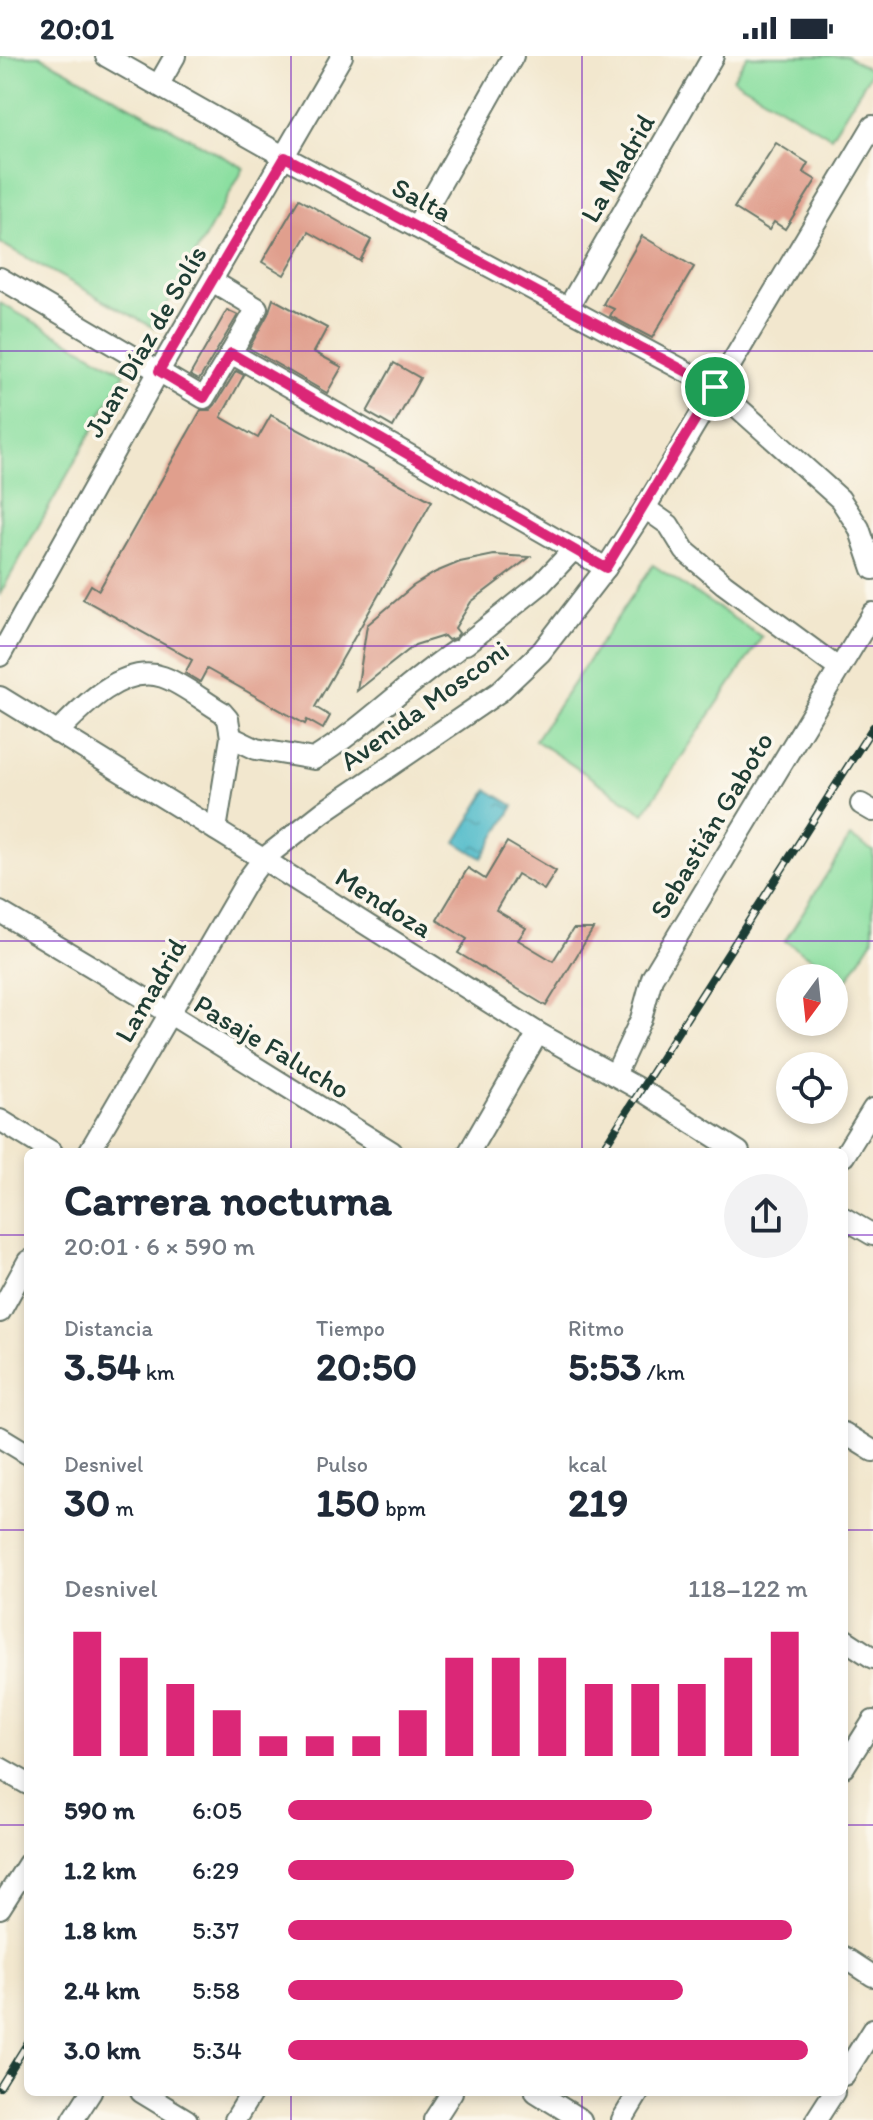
<!DOCTYPE html>
<html lang="es">
<head>
<meta charset="utf-8">
<style>
  body { margin:0; font-family:Itim,sans-serif; background:#f2f2f3; color:#1f2937; height:100vh; display:flex; flex-direction:column; font-size:30px; white-space:nowrap }
  * { box-sizing:border-box; margin:0 }
  p { font-size:26px; color:#747a83 }
  .icon { flex:none; width:44px; height:44px; fill:none; stroke:currentColor; stroke-width:2; stroke-linecap:round; stroke-linejoin:round }
  .map { position:relative; flex:1; overflow:hidden }
  .panel { position:absolute; left:24px; top:1092px; width:824px; height:948px; display:flex; flex-direction:column; background:#fff; border-radius:12px; box-shadow:0 4px 12px #0003 }
  .panel>* { flex:none }
  .needle { width:52px; rotate:195deg }
  .controls { position:absolute; left:776px; top:908px; display:grid; gap:16px }
  .controls a { display:grid; place-items:center; width:72px; height:72px; border-radius:50%; background:#fff; box-shadow:0 4px 12px #0003; font-size:40px }
  .pin { position:absolute; display:grid; place-items:center; width:68px; height:68px; color:#fff; margin:-34px; border:4px solid #fff; border-radius:50%; box-shadow:0 2px 8px #0007 }
  .round { display:grid; place-items:center; flex:none; width:84px; height:84px; border-radius:42px; background:#f2f2f3 }
  .summary { display:flex; align-items:center; justify-content:space-between; height:136px; padding:0 40px }
  h1 { font-size:44px; font-weight:700; line-height:60px }
  .figures { display:grid; grid-template-columns:repeat(3,1fr); gap:12px; height:136px; padding:8px 40px }
  .figures div { display:grid; align-content:center }
  .figures b { font-size:40px; font-weight:700 }
  .figures small { font-size:22px; font-weight:400 }
  .figures p { font-size:22px }
  .chart { height:224px; padding:16px 40px }
  .chart p { display:flex; justify-content:space-between }
  .chart svg { width:100%; height:144px; margin-top:8px; stroke:#db2777; stroke-width:6 }
  ul { padding:0 40px; list-style:none; font-size:26px }
  li { display:grid; grid-template-columns:128px 96px 1fr; align-items:center; height:60px }
  li i { height:20px; border-radius:10px; background:#db2777 }
  .status { display:flex; justify-content:space-between; align-items:center; height:56px; padding:0 40px; background:#fff; direction:ltr }
  .status svg { height:22px; fill:currentColor }
  .map>svg:first-child { display:block }
  .pitch { fill:#8cdfa1; stroke:#568e6a; stroke-width:2 }
  .water { fill:url(#water-ripples); stroke:#367c7e; stroke-width:2 }
  .building { fill:#e09f8d }
  .lines { fill:none; stroke-linecap:round; stroke-linejoin:round }
  .minor-casing { stroke:#69786a; stroke-width:24 }
  .minor { stroke:#fff; stroke-width:20 }
  .rail-casing { stroke:#1f3d34; stroke-width:8 }
  .rail { stroke:#fbf7ec; stroke-width:5; stroke-dasharray:15; stroke-linecap:butt }
  .route-casing { stroke:#fff; stroke-width:16 }
  .route { stroke:#db2777; stroke-width:10 }
  .grid { fill:none; stroke:#7b2cbf; stroke-width:2; stroke-opacity:0.55 }
  .labels { text-anchor:middle; stroke-width:7; stroke-linejoin:round; paint-order:stroke }
  .street-label { font-size:28px; fill:#1f3d34; stroke:#fbf7ec }
</style>
</head>
<body>
<div class="status"><b>20:01</b><svg viewBox="0 0 49 12"><path d="M0 12V9h3v3zM5 12V6h3v6zM10 12V3h3v9zM15 12V0h3v12zM26 1h20v11H26zM47 4h2v5h-2z"/></svg></div>
<div class="map">
<svg width="873" height="2064" viewBox="0 0 873 2064">
  <defs>
    <pattern id="water-ripples" width="26" height="14" patternUnits="userSpaceOnUse" patternTransform="scale(2)"><rect width="26" height="14" fill="#4ebac9"/><path d="M2 4q2-2 4 0t4 0M15 11q2-2 4 0t4 0" fill="none" stroke="#4098a4"/></pattern>
  </defs>
  <rect width="100%" height="100%" fill="#fbf7ec"/>
  <filter id="ink" filterUnits="userSpaceOnUse"><feTurbulence type="fractalNoise" baseFrequency=".0125" numOctaves="2"/><feDisplacementMap in="SourceGraphic" scale="16" xChannelSelector="R" yChannelSelector="G"/><feConvolveMatrix kernelMatrix="1 2 1 2 8 2 1 2 1" color-interpolation-filters="sRGB"/></filter>
  <filter id="wash" filterUnits="userSpaceOnUse"><feTurbulence type="fractalNoise" baseFrequency=".006" numOctaves="4" result="noise"/><feDisplacementMap in="SourceGraphic" scale="32" xChannelSelector="R" yChannelSelector="G"/><feGaussianBlur stdDeviation="1.8" result="paint"/><feColorMatrix in="noise" values="0 0 0 0 0 0 0 0 0 0 0 0 0 0 0 0 0 1.4 0 .05"/><feComposite in="paint" operator="in"/></filter>
  <g filter="url(#wash)">
    <rect width="100%" height="100%" fill="#f2e7ce"/>
    <!-- pitch -->
    <g class="pitch">
      <polygon points="0,0 40,0 244,112 154,272 0,187"/>
      <polygon points="747,0 847,0 872,15 831,81 733,23"/>
      <polygon points="0,247 125,317 0,538"/>
      <polygon points="653,509 762,581 644,757 535,684"/>
      <polygon points="850,781 873,795 873,883 847,924 785,885"/>
    </g>
    <!-- water -->
    <polygon class="water" points="488,734 514,750 482,802 456,786"/>
    <g id="blocks">
      <!-- building -->
      <g class="building">
        <polygon points="776,87 808,107 803,116 816,124 785,173 774,166 769,174 734,152"/>
        <polygon points="299,143 371,184 360,205 309,176 284,219 262,206"/>
        <polygon points="642,180 694,211 652,282 610,260 614,253 603,248"/>
        <polygon points="273,243 327,272 314,296 342,311 327,337 249,292 268,258"/>
        <polygon points="227,254 238,259 199,324 190,319"/>
        <polygon points="394,307 420,322 393,371 367,356"/>
        <polygon points="236,315 244,319 221,361 258,382 271,359 432,445 315,651 330,660 323,673 307,664 305,668 207,613 200,626 185,617 192,604 83,543 91,529 99,534 201,354 210,354 215,349"/>
        <polygon points="494,499 530,501 471,546 455,572 459,577 455,582 448,584 444,580 415,589 357,635 367,569 413,530 436,516 460,506"/>
        <polygon points="507,786 556,815 544,834 517,818 496,854 526,872 518,884 553,905 573,873 593,873 546,950 458,897 467,883 437,864 468,812 485,823"/>
      </g>
    </g>
  </g>
  <g filter="url(#ink)">
    <use href="#blocks" fill-opacity="0" stroke="#69786a" stroke-width="2"/>
    <g class="lines">
      <defs>
        <g id="minor">
          <polyline points="106,0 285,101 715,331 840,443 859,472 873,513"/>
          <polyline points="159,28 175,0"/>
          <polyline points="416,171 513,0"/>
          <polyline points="0,222 204,342 231,297"/>
          <polyline points="212,225 257,252 231,297 606,512"/>
          <polyline points="568,252 713,0"/>
          <polyline points="645,452 669,469 685,495 724,528 838,612"/>
          <polyline points="466,588 541,528 574,493"/>
          <polyline points="0,600 159,315 342,0"/>
          <polyline points="0,641 263,803 538,977 641,1034 739,1096"/>
          <path d="M57,677C81,652 123,607 163,621C183,628 203,645 222,656L228,663L231,681L216,774"/>
          <path d="M231,681L256,693L314,703C365,671 406,628 455,595"/>
          <polyline points="861,748 873,755"/>
          <polyline points="0,856 151,946 392,1096"/>
          <polyline points="615,1019 641,963 652,922 873,557"/>
          <polyline points="0,1064 52,1096"/>
          <polyline points="89,1096 248,823 263,803 323,756 499,636 541,596 606,512 645,452 873,70"/>
          <polyline points="469,1096 538,977"/>
          <polyline points="844,1100 873,1053"/>
          <polyline points="844,1162 873,1179"/>
          <polyline points="0,1256 28,1205"/>
          <polyline points="844,1377 873,1395"/>
          <polyline points="0,1381 28,1398"/>
          <polyline points="844,1583 873,1602"/>
          <polyline points="844,1711 873,1665"/>
          <polyline points="0,1712 28,1728"/>
          <polyline points="0,1852 28,1808"/>
          <polyline points="844,1901 873,1920"/>
          <polyline points="844,2019 873,1973"/>
          <polyline points="141,2036 187,2064"/>
          <polyline points="536,2036 581,2064"/>
          <polyline points="73,2064 91,2036"/>
          <polyline points="235,2064 252,2036"/>
          <polyline points="434,2064 452,2036"/>
          <polyline points="622,2064 639,2036"/>
          <polyline points="816,2064 834,2036"/>
        </g>
      </defs>
      <!-- minor casing -->
      <use href="#minor" class="minor-casing"/>
      <!-- minor -->
      <use href="#minor" class="minor"/>
      <defs>
        <g id="rail">
          <polyline points="601,1096 873,671"/>
          <polyline points="0,2031 28,1986"/>
        </g>
      </defs>
      <!-- rail casing -->
      <use href="#rail" class="rail-casing"/>
      <!-- rail -->
      <use href="#rail" class="rail"/>
    </g>
  </g>
  <g class="lines" filter="url(#ink)">
    <defs>
      <polygon id="route" points="285,101 715,331 606,512 231,297 204,342 159,315"/>
    </defs>
    <!-- route casing -->
    <use href="#route" class="route-casing"/>
    <!-- route -->
    <use href="#route" class="route"/>
  </g>
  <!-- grid -->
  <path class="grid" d="M291,0V1096M582,0V1096M0,295H873M0,590H873M0,885H873M0,1179H28M844,1179H873M0,1474H28M844,1474H873M0,1769H28M844,1769H873M291,2036V2064M582,2036V2064"/>
  <g class="labels">
    <!-- street labels -->
    <g class="street-label">
      <text transform="translate(617 112) rotate(-60)" y="10">La Madrid</text>
      <text transform="translate(422 143) rotate(28)" y="10">Salta</text>
      <text transform="translate(145 285) rotate(-60)" y="10">Juan Díaz de Solís</text>
      <text transform="translate(424 649) rotate(-36)" y="10">Avenida Mosconi</text>
      <text transform="translate(711 769) rotate(-59)" y="10">Sebastián Gaboto</text>
      <text transform="translate(384 846) rotate(32)" y="10">Mendoza</text>
      <text transform="translate(150 934) rotate(-60)" y="10">Lamadrid</text>
      <text transform="translate(272 990) rotate(31)" y="10">Pasaje Falucho</text>
    </g>
  </g>
</svg>
<div class="controls">
<a><svg class="needle" viewBox="-14 -14 28 28"><path d="M0-13l5 13h-10z" fill="#e53935"/><path d="M0 13l5-13h-10z" fill="#747a83"/></svg></a>
<a><svg class="icon" aria-label="locate" viewBox="0 0 24 24"><circle cx="12" cy="12" r="6"/><path d="M12 2v4M12 18v4M2 12h4M18 12h4"/></svg></a>
</div>
<div class="pin" style="left:715px;top:331px;background:#1e9e55"><svg class="icon" aria-label="arrive" viewBox="0 0 24 24"><path d="M6 21V4h12l-3 4 3 4H6"/></svg></div>
<section class="panel">
<div class="summary"><div><h1>Carrera nocturna</h1><p>20:01 · 6 × 590 m</p></div><a class="round"><svg class="icon" aria-label="share" viewBox="0 0 24 24"><path d="M12 15V3M7 8l5-5 5 5M5 13v7h14v-7"/></svg></a></div>
<div class="figures">
<div><p>Distancia</p><b>3.54<small> km</small></b></div>
<div><p>Tiempo</p><b>20:50</b></div>
<div><p>Ritmo</p><b>5:53<small> /km</small></b></div>
</div>
<div class="figures">
<div><p>Desnivel</p><b>30<small> m</small></b></div>
<div><p>Pulso</p><b>150<small> bpm</small></b></div>
<div><p>kcal</p><b>219</b></div>
</div>
<div class="chart"><p><span>Desnivel</span>118–122 m</p>
<svg viewBox="0 0 160 44" preserveAspectRatio="none"><path d="M5 44V6M15 44V14M25 44V22M35 44V30M45 44V38M55 44V38M65 44V38M75 44V30M85 44V14M95 44V14M105 44V14M115 44V22M125 44V22M135 44V22M145 44V14M155 44V6"/></svg>
</div>
<ul>
<li><b>590 m</b>6:05<i style="width:70%"></i></li>
<li><b>1.2 km</b>6:29<i style="width:55%"></i></li>
<li><b>1.8 km</b>5:37<i style="width:97%"></i></li>
<li><b>2.4 km</b>5:58<i style="width:76%"></i></li>
<li><b>3.0 km</b>5:34<i style="width:100%"></i></li>
</ul>
</section>
</div>
</body>
</html>
